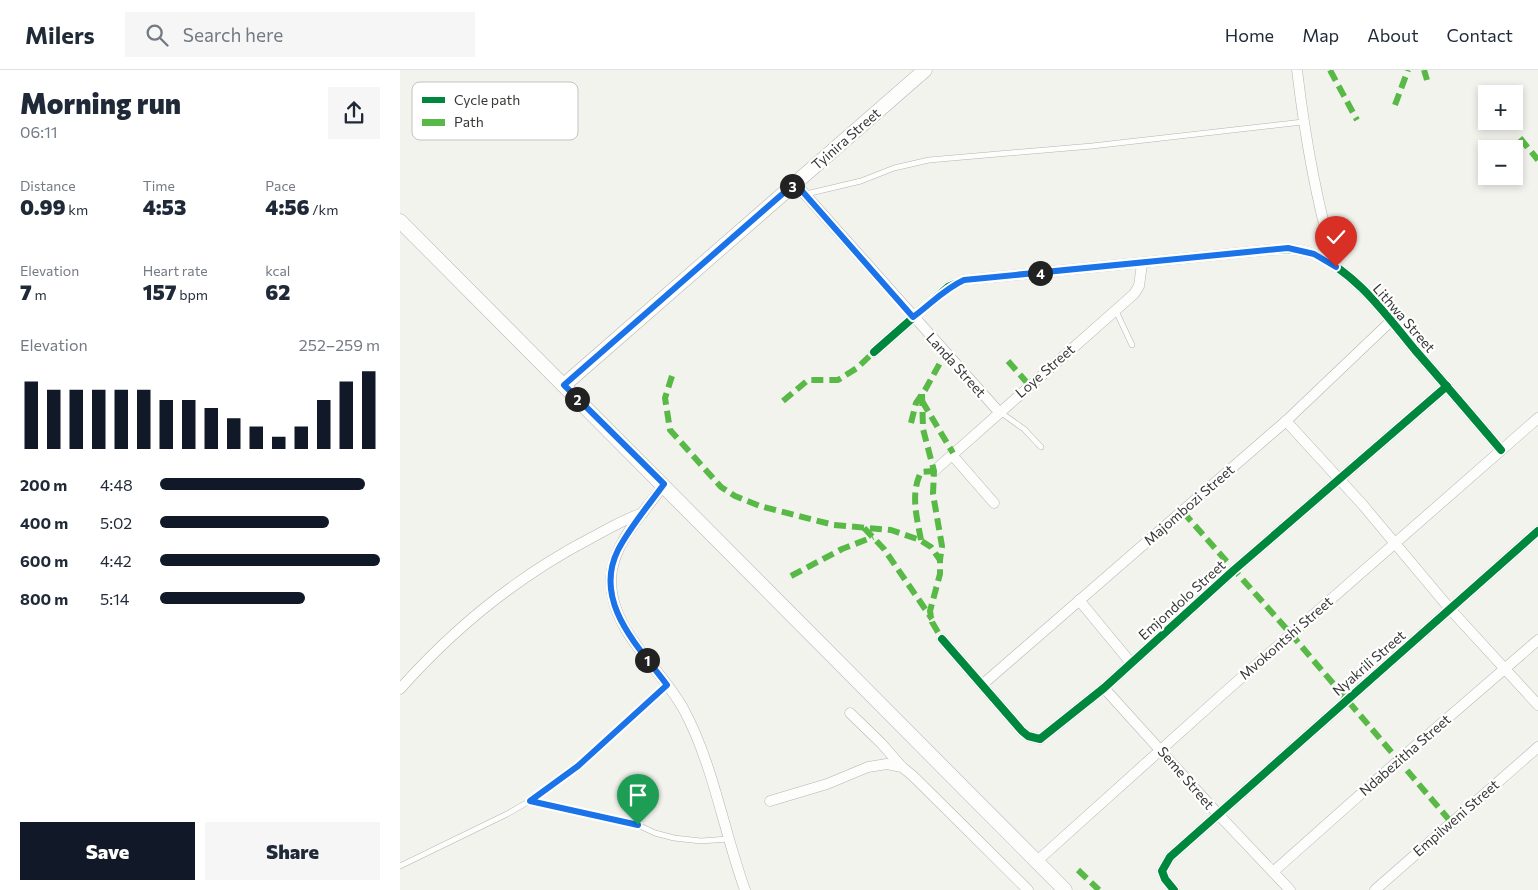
<!DOCTYPE html>
<html lang="en">
<head>
<meta charset="utf-8">
<style>
  body { margin:0; font-family:Commissioner,sans-serif; background:#f6f6f7; color:#1f2937; height:100vh; display:flex; flex-direction:column; font-size:19px; white-space:nowrap }
  * { box-sizing:border-box; margin:0 }
  p { font-size:16px; color:#747a83 }
  .icon { flex:none; width:28px; height:28px; fill:none; stroke:currentColor; stroke-width:2; stroke-linecap:round; stroke-linejoin:round }
  .map { position:relative; flex:1; overflow:hidden }
  .details { display:flex; flex-direction:column; background:#fff; width:400px }
  .details>* { flex:none }
  .buttons { position:absolute; left:1078px; top:15px; display:grid; gap:10px }
  .buttons a { display:grid; place-items:center; width:45px; height:45px; border-radius:0px; background:#fff; box-shadow:0 2px 8px #0003; font-size:25px }
  .pin { position:absolute; display:grid; place-items:center; width:42px; height:42px; color:#fff; margin:-51px -21px; border-radius:50% 50% 50% 0; rotate:-45deg; box-shadow:0 0 5px #0007 }
  .pin .icon { rotate:45deg }
  .km { position:absolute; width:25px; height:25px; margin:-12px; border-radius:50%; background:#222; color:#fff; font-size:14px; line-height:25px; text-align:center }
  .round { display:grid; place-items:center; flex:none; width:52px; height:52px; border-radius:0px; background:#f6f6f7 }
  .headline { display:flex; align-items:center; justify-content:space-between; height:85px; padding:0 20px }
  h1 { font-size:28px; font-weight:800; line-height:38px }
  .stats { display:grid; grid-template-columns:repeat(3,1fr); gap:8px; height:85px; padding:5px 20px }
  .stats div { display:grid; align-content:center }
  .stats b { font-size:21px; font-weight:800 }
  .stats small { font-size:14px; font-weight:400 }
  .stats p { font-size:14px }
  .chart { height:140px; padding:10px 20px }
  .chart p { display:flex; justify-content:space-between }
  .chart svg { width:100%; height:90px; margin-top:5px; stroke:#111827; stroke-width:6 }
  .button { display:flex; gap:10px; margin-top:auto; padding:10px 20px }
  .button a { flex:1; height:58px; border-radius:0px; background:#111827; color:#fff; font-size:20px; font-weight:800; line-height:58px; text-align:center }
  .button a+a { background:#f6f6f7; color:#1f2937 }
  ul { padding:0 20px; list-style:none; font-size:16px }
  li { display:grid; grid-template-columns:80px 60px 1fr; align-items:center; height:38px }
  li i { height:12px; border-radius:6px; background:#111827 }
  header { display:flex; align-items:center; gap:30px; box-sizing:border-box; height:70px; padding:0 25px; background:#fff; border-bottom:1px solid #e0e1e3 }
  header strong { font-size:24px }
  nav { display:flex; gap:28px; margin-inline-start:auto; font-size:18px }
  .search { width:350px; height:45px; background:#f6f6f7; display:flex; align-items:center; gap:12px; box-sizing:border-box; padding:0 18px; border-radius:0px; color:#747a83; font-size:19px }
  main { display:flex; flex:1; min-height:0 }
  .map>svg:first-child { display:block }
  .lines { fill:none; stroke-linecap:round; stroke-linejoin:round }
  .lane-casing { stroke:#b4b5b1; stroke-width:6 }
  .street-casing { stroke:#b4b5b1; stroke-width:11 }
  .secondary-casing { stroke:#b4b5b1; stroke-width:15 }
  .lane { stroke:#fdfdfc; stroke-width:5 }
  .street { stroke:#fdfdfc; stroke-width:10 }
  .secondary { stroke:#fdfdfc; stroke-width:14 }
  .quiet { stroke:#58b947; stroke-width:6; stroke-dasharray:12 6; stroke-linecap:butt }
  .cycleway-casing { stroke:#fff; stroke-width:11 }
  .cycleway { stroke:#00873e; stroke-width:8 }
  .route-casing { stroke:#fff; stroke-width:10 }
  .route { stroke:#1a73e8; stroke-width:6 }
  .labels { text-anchor:middle; stroke-width:4.5; stroke-linejoin:round; paint-order:stroke }
  .street-label { font-size:14px; fill:#373834; stroke:#fff }
  .key { fill:#fff; stroke:#c3c3c2; stroke-width:1 }
  .key-label { font-size:14px; fill:#373834 }
</style>
</head>
<body>
<header>
<strong>Milers</strong>
<div class="search"><svg class="icon" aria-label="search" viewBox="0 0 24 24"><circle cx="10" cy="10" r="6"/><path d="M15 15l6 6"/></svg>Search here</div>
<nav><a>Home</a><a>Map</a><a>About</a><a>Contact</a></nav>
</header>
<main>
<section class="details">
<div class="headline"><div><h1>Morning run</h1><p>06:11</p></div><a class="round"><svg class="icon" aria-label="share" viewBox="0 0 24 24"><path d="M12 15V3M7 8l5-5 5 5M5 13v7h14v-7"/></svg></a></div>
<div class="stats">
<div><p>Distance</p><b>0.99<small> km</small></b></div>
<div><p>Time</p><b>4:53</b></div>
<div><p>Pace</p><b>4:56<small> /km</small></b></div>
</div>
<div class="stats">
<div><p>Elevation</p><b>7<small> m</small></b></div>
<div><p>Heart rate</p><b>157<small> bpm</small></b></div>
<div><p>kcal</p><b>62</b></div>
</div>
<div class="chart"><p><span>Elevation</span>252–259 m</p>
<svg viewBox="0 0 160 44" preserveAspectRatio="none"><path d="M5 44V11M15 44V15M25 44V15M35 44V15M45 44V15M55 44V15M65 44V20M75 44V20M85 44V24M95 44V29M105 44V33M115 44V38M125 44V33M135 44V20M145 44V11M155 44V6"/></svg>
</div>
<ul>
<li><b>200 m</b>4:48<i style="width:93%"></i></li>
<li><b>400 m</b>5:02<i style="width:77%"></i></li>
<li><b>600 m</b>4:42<i style="width:100%"></i></li>
<li><b>800 m</b>5:14<i style="width:66%"></i></li>
</ul>
<div class="button"><a>Save</a><a>Share</a></div>
</section>
<div class="map">
<svg width="1138" height="820" viewBox="0 0 1138 820">
  <rect width="100%" height="100%" fill="#f2f3ed"/>
  <g class="lines">
    <defs>
      <g id="lane">
        <polyline points="406,124 461,111 494,98 529,90 692,76 903,52"/>
        <polyline points="716,241 732,275"/>
        <polyline points="600,342 624,359 641,377"/>
        <polyline points="130,731 238,755 255,763 274,768 301,771 328,769"/>
        <polyline points="0,796 107,744 135,728 177,696 267,615"/>
      </g>
      <g id="street">
        <path d="M897,0C905,67 916,133 936,197"/>
        <polyline points="395,113 599,342"/>
        <path d="M474,282L548,217L564,210L868,180C884,179 898,178 913,184C956,202 986,245 1015,280C1044,313 1073,347 1101,380"/>
        <polyline points="886,351 962,434 1050,539 1138,635"/>
        <polyline points="553,383 553,386 594,433"/>
        <polyline points="534,401 734,224 739,216 742,194"/>
        <path d="M264,415C244,442 212,474 211,509C210,562 261,597 284,640C313,694 324,762 345,820"/>
        <polyline points="679,530 731,593"/>
        <polyline points="542,569 622,661 628,666 640,669 704,618 834,500 1047,316"/>
        <polyline points="583,614 886,351 991,251"/>
        <polyline points="704,618 818,744 890,820"/>
        <path d="M0,619C55,557 118,506 191,468C208,459 224,449 243,443"/>
        <polyline points="450,643 481,673 502,697"/>
        <polyline points="370,731 427,714 468,697 487,694 502,697 513,706 628,820"/>
        <polyline points="637,791 824,623 1138,348"/>
        <polyline points="873,802 999,690 1138,570"/>
        <polyline points="774,820 765,809 762,801 770,787 1138,461"/>
        <polyline points="975,820 1138,677"/>
      </g>
      <g id="secondary">
        <polyline points="0,151 665,820"/>
        <polyline points="164,315 525,0"/>
      </g>
    </defs>
    <!-- lane casing -->
    <use href="#lane" class="lane-casing"/>
    <!-- street casing -->
    <use href="#street" class="street-casing"/>
    <!-- secondary casing -->
    <use href="#secondary" class="secondary-casing"/>
    <!-- lane -->
    <use href="#lane" class="lane"/>
    <!-- street -->
    <use href="#street" class="street"/>
    <!-- secondary -->
    <use href="#secondary" class="secondary"/>
    <!-- quiet -->
    <g class="quiet">
      <polyline points="930,0 957,50"/>
      <polyline points="1024,0 1027,10"/>
      <polyline points="995,35 1008,0"/>
      <polyline points="1120,68 1138,90"/>
      <polyline points="608,291 629,315"/>
      <polyline points="272,306 265,328 270,360 321,417 335,426 360,436 434,455 491,460 520,470 531,477 540,490 540,504 530,541 532,552 542,569"/>
      <polyline points="522,324 523,359 534,401 533,424 542,476 540,490"/>
      <polyline points="383,331 408,310 438,310 457,298 474,282"/>
      <polyline points="522,331 553,383"/>
      <polyline points="511,353 516,333 525,320 545,284"/>
      <polyline points="783,442 891,564 1051,752"/>
      <polyline points="464,458 484,479 532,549"/>
      <path d="M521,470C517,448 510,424 521,402L534,401"/>
      <polyline points="391,506 442,479 473,467"/>
      <polyline points="678,800 699,820"/>
    </g>
    <defs>
      <g id="cycleway">
        <path d="M474,282L548,217L564,210L868,180C884,179 898,178 913,184C956,202 986,245 1015,280C1044,313 1073,347 1101,380"/>
        <polyline points="542,569 622,661 628,666 640,669 704,618 834,500 1047,316"/>
        <polyline points="774,820 765,809 762,801 770,787 1138,461"/>
      </g>
    </defs>
    <!-- cycleway casing -->
    <use href="#cycleway" class="cycleway-casing"/>
    <!-- cycleway -->
    <use href="#cycleway" class="cycleway"/>
  </g>
  <g class="lines">
    <defs>
      <path id="route" d="M238,755L130,731L178,696L267,615C239,577 192,532 218,480C230,457 248,436 264,414L164,315L395,113L513,247C531,234 544,219 564,210L888,178L914,184L936,197"/>
    </defs>
    <!-- route casing -->
    <use href="#route" class="route-casing"/>
    <!-- route -->
    <use href="#route" class="route"/>
  </g>
  <g class="labels">
    <!-- street labels -->
    <g class="street-label">
      <text transform="translate(446 69) rotate(-41)" y="5">Tyinira Street</text>
      <text transform="translate(1004 248) rotate(49)" y="5">Lithwa Street</text>
      <text transform="translate(556 295) rotate(48)" y="5">Landa Street</text>
      <text transform="translate(645 301) rotate(-41)" y="5">Loye Street</text>
      <text transform="translate(789 435) rotate(-41)" y="5">Majombozi Street</text>
      <text transform="translate(782 530) rotate(-42)" y="5">Emjondolo Street</text>
      <text transform="translate(886 568) rotate(-41)" y="5">Mvokontshi Street</text>
      <text transform="translate(969 593) rotate(-41)" y="5">Nyakrili Street</text>
      <text transform="translate(1005 685) rotate(-41)" y="5">Ndabezitha Street</text>
      <text transform="translate(786 708) rotate(49)" y="5">Seme Street</text>
      <text transform="translate(1056 748) rotate(-41)" y="5">Empilweni Street</text>
    </g>
  </g>
  <!-- legend -->
  <rect x="12" y="12" width="166" height="58" rx="8" class="key"/>
  <rect x="22" y="27" width="23" height="6" fill="#00873e"/>
  <rect x="22" y="49" width="23" height="7" fill="#58b947"/>
  <g class="key-label">
    <text x="54" y="35">Cycle path</text>
    <text x="54" y="57">Path</text>
  </g>
</svg>
<div class="buttons">
<a>+</a>
<a>−</a>
</div>
<div class="pin" style="left:238px;top:755px;background:#1e9e55"><svg class="icon" aria-label="arrive" viewBox="0 0 24 24"><path d="M6 21V4h12l-3 4 3 4H6"/></svg></div>
<div class="pin" style="left:936px;top:197px;background:#d93025"><svg class="icon" aria-label="check" viewBox="0 0 24 24"><path d="M5 12l5 5 9-10"/></svg></div>
<b class="km" style="left:247px;top:590px">1</b>
<b class="km" style="left:177px;top:329px">2</b>
<b class="km" style="left:392px;top:116px">3</b>
<b class="km" style="left:640px;top:203px">4</b>
</div>
</main>
</body>
</html>
